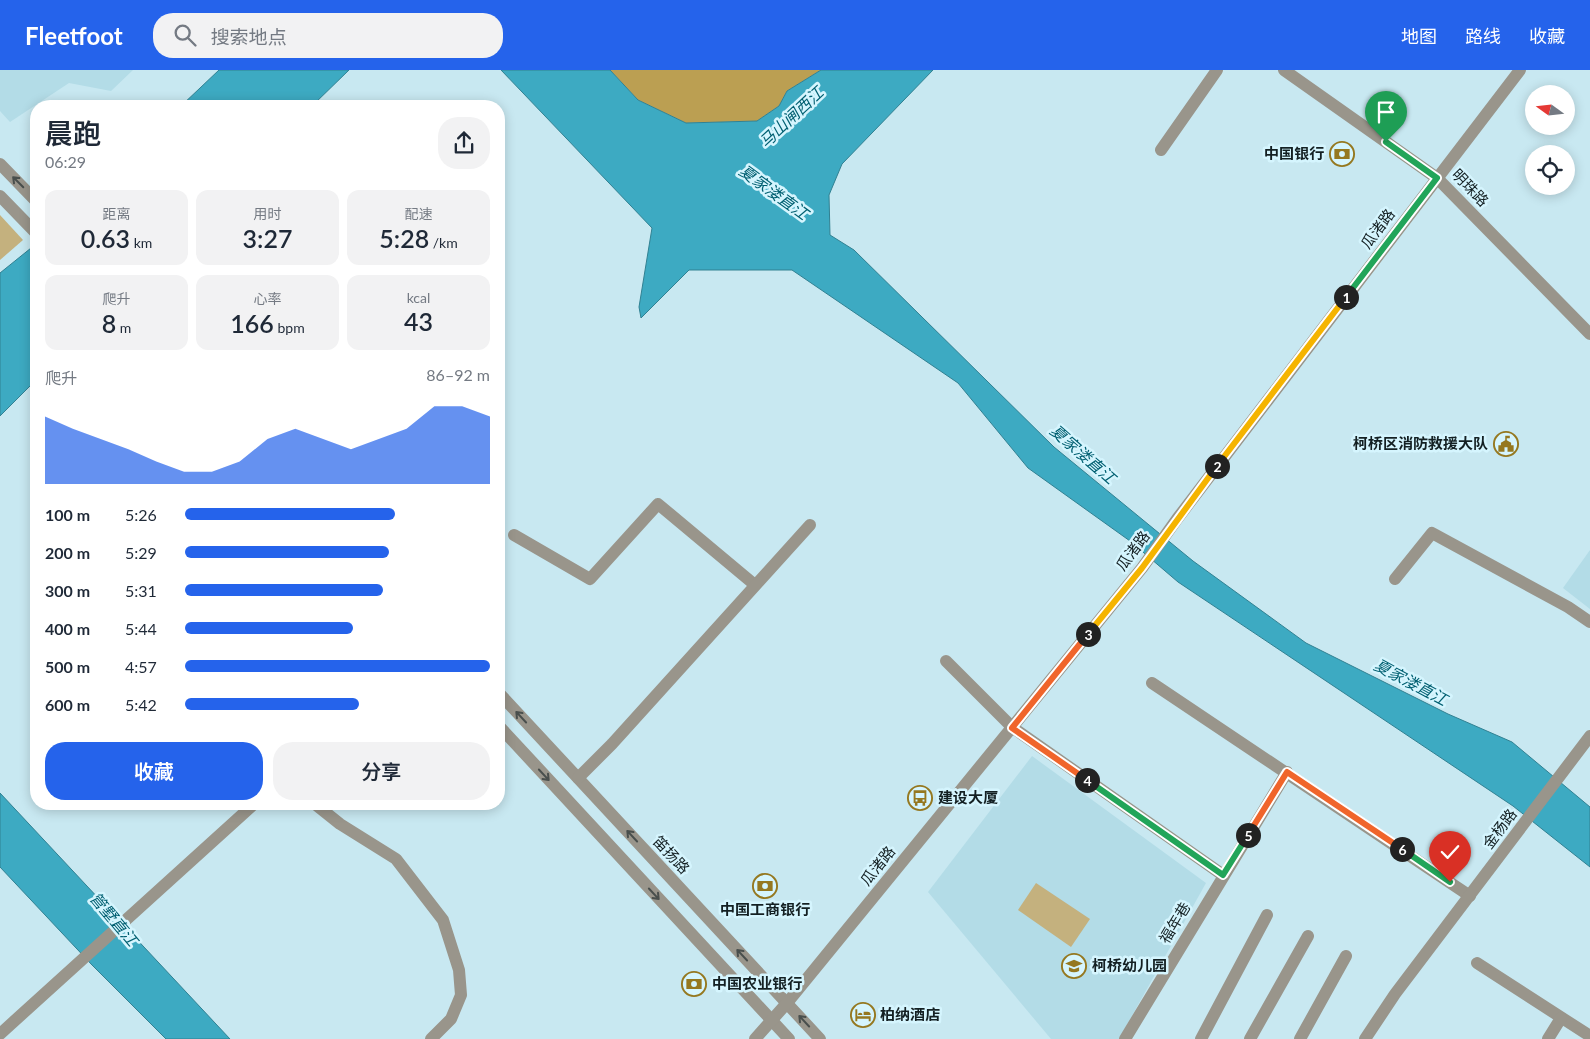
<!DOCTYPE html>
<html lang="zh">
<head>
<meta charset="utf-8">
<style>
  body { margin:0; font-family:Lato,"Noto Sans SC",sans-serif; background:#f2f2f3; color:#1f2937; height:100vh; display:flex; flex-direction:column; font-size:19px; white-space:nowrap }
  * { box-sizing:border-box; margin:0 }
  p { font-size:16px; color:#747a83 }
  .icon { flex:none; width:28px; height:28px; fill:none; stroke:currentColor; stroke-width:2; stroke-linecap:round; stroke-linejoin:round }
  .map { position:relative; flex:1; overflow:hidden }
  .drawer { position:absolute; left:30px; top:30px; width:475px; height:710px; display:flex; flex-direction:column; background:#fff; border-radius:20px; box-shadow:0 2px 12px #0003 }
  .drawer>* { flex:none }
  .needle { width:32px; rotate:285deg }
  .buttons { position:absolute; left:1525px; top:15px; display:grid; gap:10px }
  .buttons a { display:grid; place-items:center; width:50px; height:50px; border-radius:50%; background:#fff; box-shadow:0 2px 12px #0003; font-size:25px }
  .pin { position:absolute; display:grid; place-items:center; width:42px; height:42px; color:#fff; margin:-51px -21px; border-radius:50% 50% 50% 0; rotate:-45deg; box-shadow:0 0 5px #0007 }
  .pin .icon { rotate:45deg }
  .km { position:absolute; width:25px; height:25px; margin:-12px; border-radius:50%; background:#222; color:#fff; font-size:14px; line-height:25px; text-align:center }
  .round { display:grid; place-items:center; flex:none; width:52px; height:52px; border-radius:20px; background:#f2f2f3 }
  .summary { display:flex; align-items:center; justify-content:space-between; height:85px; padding:0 15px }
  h1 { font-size:28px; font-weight:600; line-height:38px }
  .stats { display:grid; grid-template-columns:repeat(3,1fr); gap:8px; height:85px; padding:5px 15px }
  .stats div { display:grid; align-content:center; border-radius:12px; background:#f2f2f3; text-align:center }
  .stats b { font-size:25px; font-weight:600 }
  .stats small { font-size:14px; font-weight:400 }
  .stats p { font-size:14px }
  .chart { height:140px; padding:10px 15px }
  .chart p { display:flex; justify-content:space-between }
  .chart svg { width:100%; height:90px; margin-top:5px; fill:#2563eb; opacity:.7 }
  .button { display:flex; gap:10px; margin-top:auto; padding:10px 15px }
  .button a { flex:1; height:58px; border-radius:20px; background:#2563eb; color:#fff; font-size:20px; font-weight:600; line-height:58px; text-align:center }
  .button a+a { background:#f2f2f3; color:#1f2937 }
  ul { padding:0 15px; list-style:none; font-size:16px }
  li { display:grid; grid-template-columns:80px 60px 1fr; align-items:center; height:38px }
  li i { height:12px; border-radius:6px; background:#2563eb }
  header { display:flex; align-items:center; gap:30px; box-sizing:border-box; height:70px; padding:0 25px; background:#2563eb; color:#fff }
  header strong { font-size:24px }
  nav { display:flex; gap:28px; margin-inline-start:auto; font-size:18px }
  .search { width:350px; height:45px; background:#f2f2f3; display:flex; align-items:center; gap:12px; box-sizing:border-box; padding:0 18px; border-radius:20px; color:#747a83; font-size:19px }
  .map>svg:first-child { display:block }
  .built { fill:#b3dce7 }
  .green { fill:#c4b17e }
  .forest { fill:#bb9f52 }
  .water { fill:#3daac2; stroke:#318192 }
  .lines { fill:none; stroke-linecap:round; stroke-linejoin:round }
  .minor { stroke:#99958b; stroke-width:12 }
  .oneway { stroke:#494f4d }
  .split-1-casing { stroke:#fff; stroke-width:10 }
  .split-2-casing { stroke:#fff; stroke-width:10 }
  .split-3-casing { stroke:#fff; stroke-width:10 }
  .split-4-casing { stroke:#fff; stroke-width:10 }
  .split-5-casing { stroke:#fff; stroke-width:10 }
  .split-6-casing { stroke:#fff; stroke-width:10 }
  .split-7-casing { stroke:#fff; stroke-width:10 }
  .split-1 { stroke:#22a559; stroke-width:6 }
  .split-2 { stroke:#f5b400; stroke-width:6 }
  .split-3 { stroke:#f5b400; stroke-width:6 }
  .split-4 { stroke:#f0652b; stroke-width:6 }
  .split-5 { stroke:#22a559; stroke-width:6 }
  .split-6 { stroke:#f0652b; stroke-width:6 }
  .split-7 { stroke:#22a559; stroke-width:6 }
  .labels { text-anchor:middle; stroke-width:5; stroke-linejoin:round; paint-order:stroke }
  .poi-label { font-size:15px; font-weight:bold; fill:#142023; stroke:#d5f5fe; text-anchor:start }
  .street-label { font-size:15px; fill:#142023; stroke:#d5f5fe }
  .water-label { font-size:16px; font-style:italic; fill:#005f71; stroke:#d5f5fe }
</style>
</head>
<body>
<header>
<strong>Fleetfoot</strong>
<div class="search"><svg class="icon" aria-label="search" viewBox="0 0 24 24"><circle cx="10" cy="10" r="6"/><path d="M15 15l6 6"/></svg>搜索地点</div>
<nav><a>地图</a><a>路线</a><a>收藏</a></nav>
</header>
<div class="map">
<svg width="1590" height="969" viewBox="0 0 1590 969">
  <rect width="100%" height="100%" fill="#c8e8f1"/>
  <!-- built -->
  <g class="built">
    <polygon points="0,0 133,0 111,21 69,13 10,52 0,41"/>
    <polygon points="1590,480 1590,539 1563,518"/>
    <polygon points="1032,686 1206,813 1119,969 1051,969 928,822"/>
  </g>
  <!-- green -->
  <g class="green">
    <polygon points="0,145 23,170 0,190"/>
    <polygon points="1036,813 1090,849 1071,877 1018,840"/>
  </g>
  <!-- forest -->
  <polygon class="forest" points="610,0 821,0 787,21 779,36 757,51 686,53 638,30"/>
  <!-- water -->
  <g class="water">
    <polygon points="219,0 349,0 312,36 181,36"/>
    <polygon points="501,0 610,0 638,30 686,53 757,51 779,36 787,21 821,0 933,0 842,94 829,125 830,165 854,180 1054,377 1193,491 1306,573 1448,644 1512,672 1590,737 1590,797 1513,736 1178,512 1130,471 1028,398 958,313 792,200 689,200 641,248 639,237 652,158"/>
    <polygon points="36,174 36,310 0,346 0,203"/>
    <polygon points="0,723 230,969 166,969 92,895 0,797"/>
  </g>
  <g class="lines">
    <!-- minor -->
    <g class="minor">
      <polyline points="1284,0 1437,108 1590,264"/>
      <polyline points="1161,80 1217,0"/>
      <polyline points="0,94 36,131"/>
      <polyline points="0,126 36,163"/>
      <polyline points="514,465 590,509 658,434 755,515"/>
      <polyline points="1395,509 1432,463 1568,537 1590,552"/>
      <polyline points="946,591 1012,657 1223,805"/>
      <polyline points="1152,613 1470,826"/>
      <polyline points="499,623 820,969"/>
      <polyline points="499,656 789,969"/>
      <polyline points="578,708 612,674 810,455"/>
      <polyline points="315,734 340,754 396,789 443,850 459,900 461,925 451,949 431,969"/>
      <polyline points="1477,893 1590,966"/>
      <polyline points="0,964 254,734"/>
      <polyline points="755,969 787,933 1142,498 1177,449 1520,0"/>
      <polyline points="1125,969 1287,702"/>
      <polyline points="1201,969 1267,845"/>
      <polyline points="1250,969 1308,866"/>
      <polyline points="1300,969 1346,886"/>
      <polyline points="1365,969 1395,924 1590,666"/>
      <polyline points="1548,969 1561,948"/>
    </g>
  </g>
  <!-- one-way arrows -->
  <defs><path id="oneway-shaft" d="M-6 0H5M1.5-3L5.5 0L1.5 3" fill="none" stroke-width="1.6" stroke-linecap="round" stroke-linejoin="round" transform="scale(1.25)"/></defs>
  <g class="oneway">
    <use href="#oneway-shaft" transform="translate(18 112) rotate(-135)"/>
    <use href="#oneway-shaft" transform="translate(521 647) rotate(-133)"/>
    <use href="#oneway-shaft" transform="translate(544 705) rotate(47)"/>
    <use href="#oneway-shaft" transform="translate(632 766) rotate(-133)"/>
    <use href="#oneway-shaft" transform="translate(654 824) rotate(47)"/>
    <use href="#oneway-shaft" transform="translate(742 885) rotate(-133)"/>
    <use href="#oneway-shaft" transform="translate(804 951) rotate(-133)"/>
  </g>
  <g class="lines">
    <defs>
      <polyline id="split-1" points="1346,227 1437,108 1386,72"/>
      <polyline id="split-2" points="1217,396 1346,227"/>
      <polyline id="split-3" points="1088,564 1142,498 1217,396"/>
      <polyline id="split-4" points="1087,710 1012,658 1088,564"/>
      <polyline id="split-5" points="1087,710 1223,805 1248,765"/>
      <polyline id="split-6" points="1248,765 1287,702 1402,779"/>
      <polyline id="split-7" points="1402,779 1450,812"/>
    </defs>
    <!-- split-1 casing -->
    <use href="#split-1" class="split-1-casing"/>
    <!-- split-2 casing -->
    <use href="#split-2" class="split-2-casing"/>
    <!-- split-3 casing -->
    <use href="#split-3" class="split-3-casing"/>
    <!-- split-4 casing -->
    <use href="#split-4" class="split-4-casing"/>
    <!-- split-5 casing -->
    <use href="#split-5" class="split-5-casing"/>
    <!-- split-6 casing -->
    <use href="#split-6" class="split-6-casing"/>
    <!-- split-7 casing -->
    <use href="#split-7" class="split-7-casing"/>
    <!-- split-1 -->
    <use href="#split-1" class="split-1"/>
    <!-- split-2 -->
    <use href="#split-2" class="split-2"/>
    <!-- split-3 -->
    <use href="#split-3" class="split-3"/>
    <!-- split-4 -->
    <use href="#split-4" class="split-4"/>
    <!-- split-5 -->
    <use href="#split-5" class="split-5"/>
    <!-- split-6 -->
    <use href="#split-6" class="split-6"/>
    <!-- split-7 -->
    <use href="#split-7" class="split-7"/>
  </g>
  <!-- icons -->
  <defs>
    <symbol id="bank-ring" viewBox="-11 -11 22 22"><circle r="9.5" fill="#d5f5fe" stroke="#957820" stroke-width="1.5"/><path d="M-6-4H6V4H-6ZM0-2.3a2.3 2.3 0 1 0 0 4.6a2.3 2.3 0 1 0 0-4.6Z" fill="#957820"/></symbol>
    <symbol id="civic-ring" viewBox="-11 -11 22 22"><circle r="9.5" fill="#d5f5fe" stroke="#957820" stroke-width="1.5"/><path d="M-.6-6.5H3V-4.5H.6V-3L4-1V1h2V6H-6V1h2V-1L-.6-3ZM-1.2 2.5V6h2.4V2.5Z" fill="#957820"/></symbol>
    <symbol id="bus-ring" viewBox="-11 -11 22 22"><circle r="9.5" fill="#d5f5fe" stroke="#957820" stroke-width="1.5"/><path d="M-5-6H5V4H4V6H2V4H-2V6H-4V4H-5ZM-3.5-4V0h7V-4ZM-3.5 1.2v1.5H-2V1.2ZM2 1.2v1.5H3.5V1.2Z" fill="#957820"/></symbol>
    <symbol id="school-ring" viewBox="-11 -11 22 22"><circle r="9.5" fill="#d5f5fe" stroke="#957820" stroke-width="1.5"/><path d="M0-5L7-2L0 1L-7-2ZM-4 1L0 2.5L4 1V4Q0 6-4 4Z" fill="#957820"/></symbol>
    <symbol id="hotel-ring" viewBox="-11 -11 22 22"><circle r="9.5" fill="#d5f5fe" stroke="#957820" stroke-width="1.5"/><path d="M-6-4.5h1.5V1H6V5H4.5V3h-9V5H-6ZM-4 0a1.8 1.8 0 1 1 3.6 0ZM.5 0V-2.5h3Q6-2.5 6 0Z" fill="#957820"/></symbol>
  </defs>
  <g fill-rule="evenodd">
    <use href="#bank-ring" x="1328" y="70" width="28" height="28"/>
    <use href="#civic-ring" x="1492" y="360" width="28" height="28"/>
    <use href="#bus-ring" x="906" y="714" width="28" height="28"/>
    <use href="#bank-ring" x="751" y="802" width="28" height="28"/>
    <use href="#school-ring" x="1060" y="882" width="28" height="28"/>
    <use href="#bank-ring" x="680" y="900" width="28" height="28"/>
    <use href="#hotel-ring" x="849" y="931" width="28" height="28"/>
  </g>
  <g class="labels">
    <!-- poi labels -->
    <g class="poi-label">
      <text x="1324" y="89" text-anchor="end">中国银行</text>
      <text x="1488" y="379" text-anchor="end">柯桥区消防救援大队</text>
      <text x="938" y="733">建设大厦</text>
      <text x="765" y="845" text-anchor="middle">中国工商银行</text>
      <text x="1092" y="901">柯桥幼儿园</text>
      <text x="712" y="919">中国农业银行</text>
      <text x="880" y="950">柏纳酒店</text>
    </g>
    <!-- street labels -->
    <g class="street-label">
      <text transform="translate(1470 118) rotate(46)" y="5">明珠路</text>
      <text transform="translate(1378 159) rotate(-53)" y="5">瓜渚路</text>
      <text transform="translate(1133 481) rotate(-53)" y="5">瓜渚路</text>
      <text transform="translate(1500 759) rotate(-53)" y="5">金杨路</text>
      <text transform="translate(671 785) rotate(47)" y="5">笛扬路</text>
      <text transform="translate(878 796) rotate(-51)" y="5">瓜渚路</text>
      <text transform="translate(1175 853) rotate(-59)" y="5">福年巷</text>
    </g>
    <!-- water labels -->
    <g class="water-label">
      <text transform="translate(791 47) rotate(-43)" y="6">马山闸西江</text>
      <text transform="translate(774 122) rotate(36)" y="6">夏家溇直江</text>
      <text transform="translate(1083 384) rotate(41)" y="6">夏家溇直江</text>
      <text transform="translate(1411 612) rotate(28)" y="6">夏家溇直江</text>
      <text transform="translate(114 849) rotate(50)" y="6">管墅直江</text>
    </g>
  </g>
</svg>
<div class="buttons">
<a><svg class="needle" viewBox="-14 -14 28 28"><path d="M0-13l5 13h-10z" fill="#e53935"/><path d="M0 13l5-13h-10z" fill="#747a83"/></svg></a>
<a><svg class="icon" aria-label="locate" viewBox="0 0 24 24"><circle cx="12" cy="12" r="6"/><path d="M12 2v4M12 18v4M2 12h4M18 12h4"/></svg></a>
</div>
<div class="pin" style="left:1386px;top:72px;background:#1e9e55"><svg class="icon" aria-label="arrive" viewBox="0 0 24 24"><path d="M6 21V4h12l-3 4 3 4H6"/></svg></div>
<div class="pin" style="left:1450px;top:812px;background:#d93025"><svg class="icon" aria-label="check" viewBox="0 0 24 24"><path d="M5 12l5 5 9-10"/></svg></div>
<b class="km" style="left:1346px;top:227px">1</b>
<b class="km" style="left:1217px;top:396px">2</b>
<b class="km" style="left:1088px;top:564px">3</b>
<b class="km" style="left:1087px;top:710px">4</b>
<b class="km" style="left:1248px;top:765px">5</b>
<b class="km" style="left:1402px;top:779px">6</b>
<section class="drawer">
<div class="summary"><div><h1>晨跑</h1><p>06:29</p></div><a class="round"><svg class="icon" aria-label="share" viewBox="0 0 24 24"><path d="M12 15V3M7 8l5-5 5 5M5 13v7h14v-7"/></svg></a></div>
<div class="stats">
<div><p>距离</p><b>0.63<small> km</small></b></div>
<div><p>用时</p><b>3:27</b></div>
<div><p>配速</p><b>5:28<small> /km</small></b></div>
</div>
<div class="stats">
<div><p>爬升</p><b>8<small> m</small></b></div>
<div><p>心率</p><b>166<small> bpm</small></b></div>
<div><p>kcal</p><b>43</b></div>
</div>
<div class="chart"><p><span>爬升</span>86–92 m</p>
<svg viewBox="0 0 160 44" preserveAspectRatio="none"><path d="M0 44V11L10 17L20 22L30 27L40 33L50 38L60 38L70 33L80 22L90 17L100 22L110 27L120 22L130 17L140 6L150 6L160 11V44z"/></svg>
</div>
<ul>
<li><b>100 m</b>5:26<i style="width:69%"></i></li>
<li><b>200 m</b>5:29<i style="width:67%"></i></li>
<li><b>300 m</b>5:31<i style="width:65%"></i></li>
<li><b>400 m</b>5:44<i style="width:55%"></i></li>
<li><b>500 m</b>4:57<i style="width:100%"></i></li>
<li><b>600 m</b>5:42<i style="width:57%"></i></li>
</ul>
<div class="button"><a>收藏</a><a>分享</a></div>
</section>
</div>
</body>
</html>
